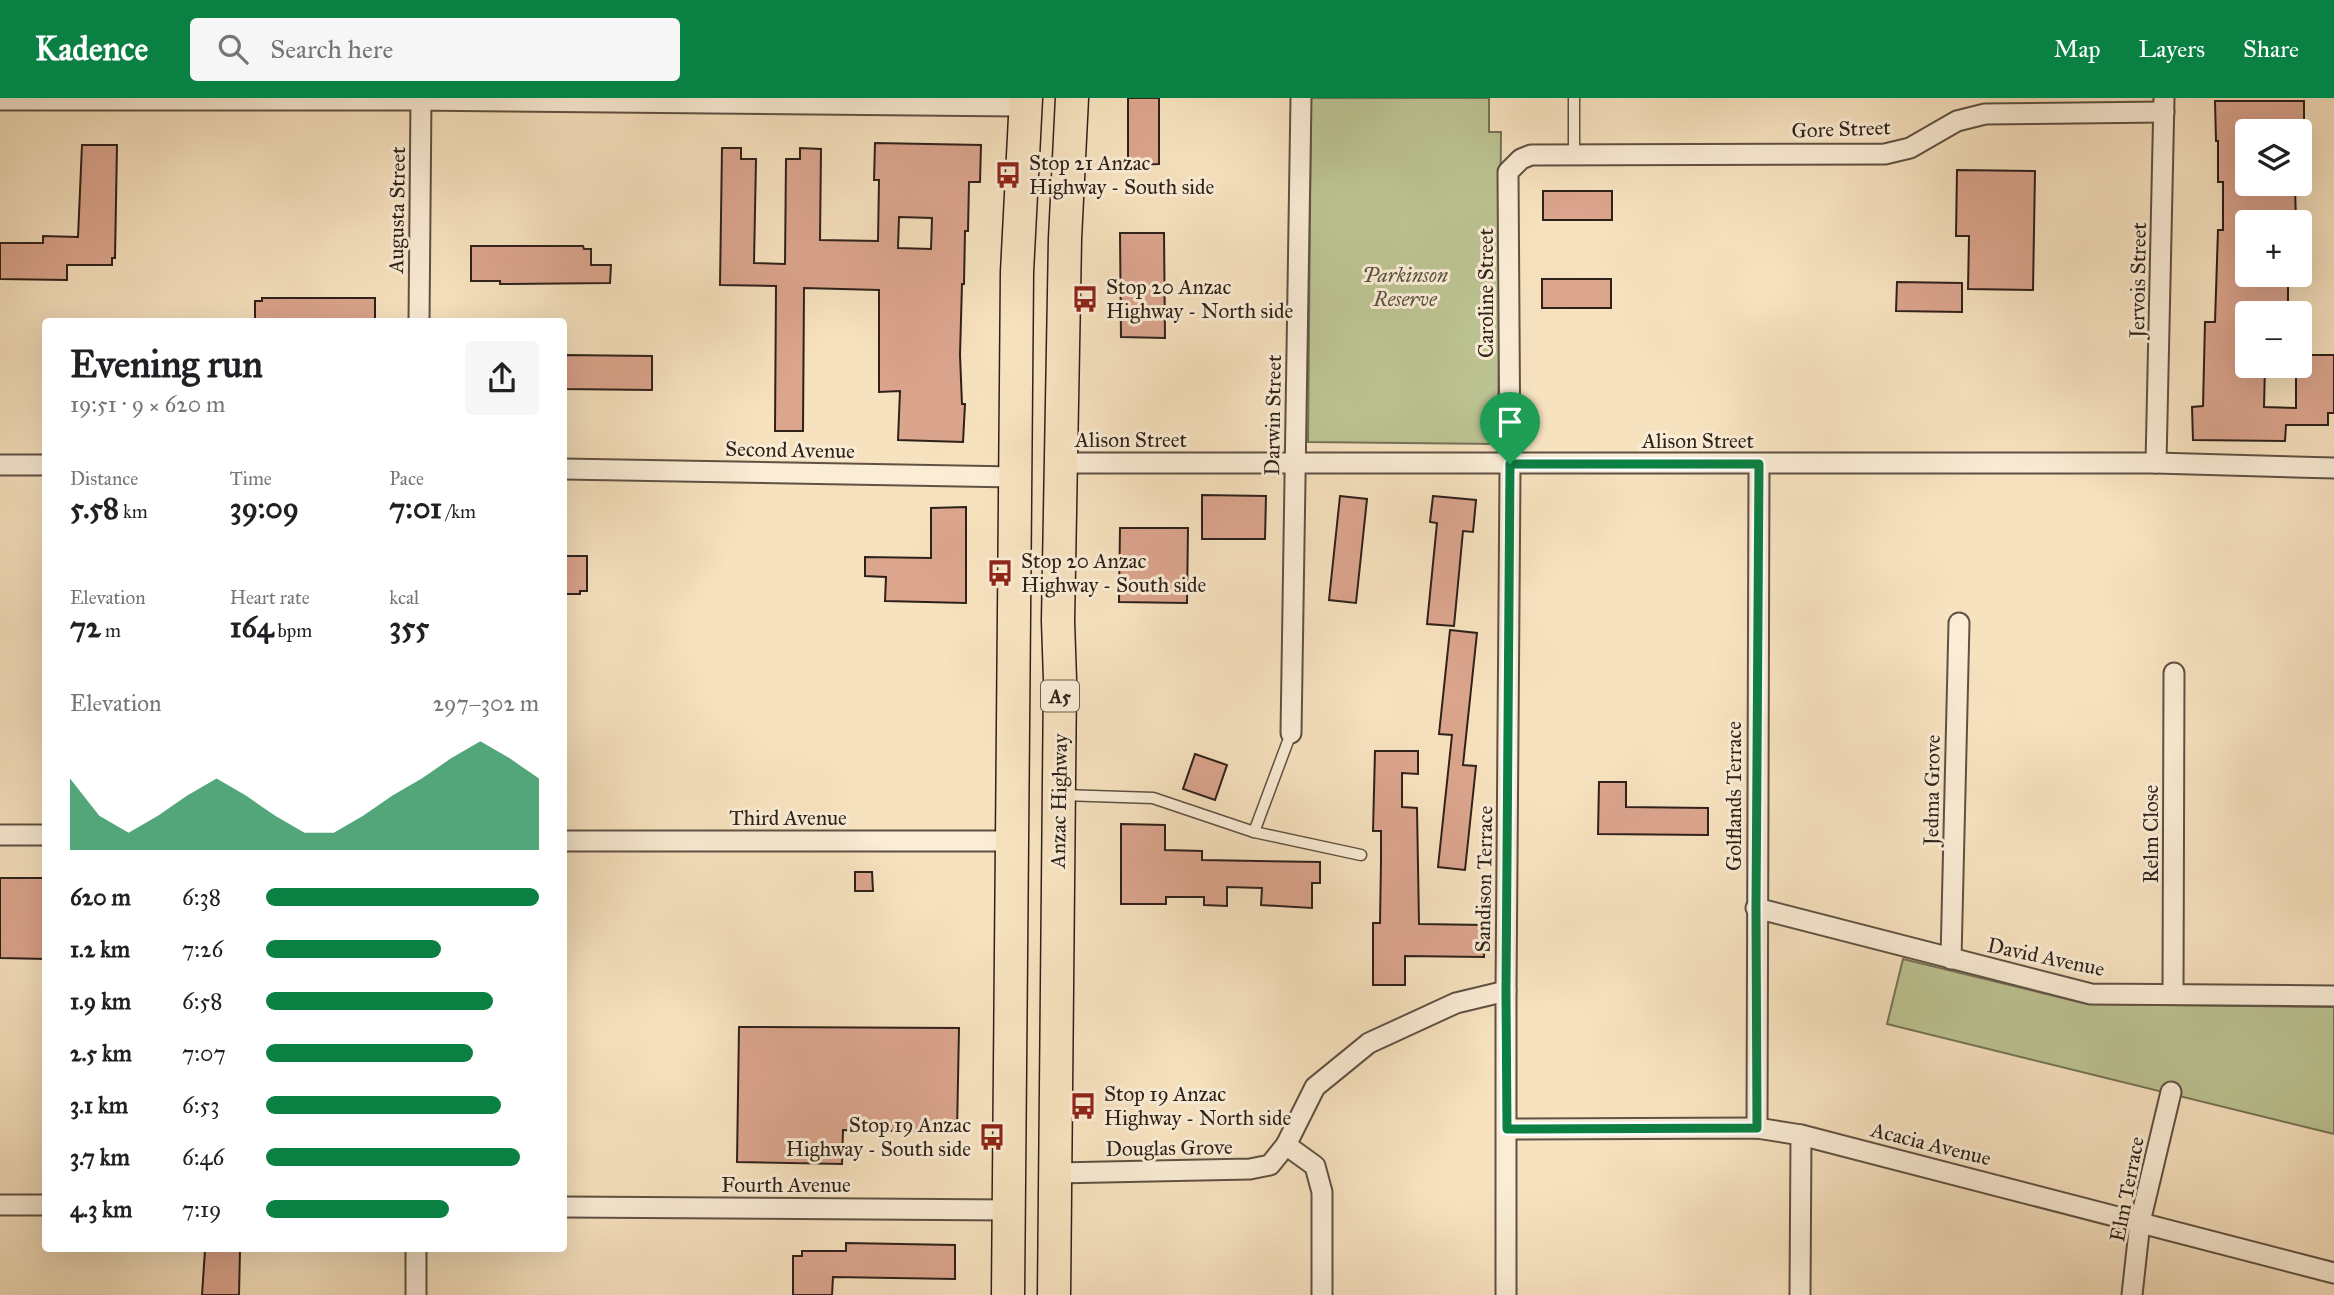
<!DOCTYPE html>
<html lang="en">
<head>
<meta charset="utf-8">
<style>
  body { margin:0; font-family:"IM FELL Great Primer",serif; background:#f6f6f6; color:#202124; height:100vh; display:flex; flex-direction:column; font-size:26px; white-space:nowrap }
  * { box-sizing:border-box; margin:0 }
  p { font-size:23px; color:#757577 }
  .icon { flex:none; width:38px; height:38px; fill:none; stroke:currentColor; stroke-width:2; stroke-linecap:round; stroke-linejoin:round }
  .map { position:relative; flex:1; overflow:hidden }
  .sheet { position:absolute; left:42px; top:220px; width:525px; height:934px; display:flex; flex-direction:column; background:#fff; border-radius:7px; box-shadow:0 7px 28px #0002 }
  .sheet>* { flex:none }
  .buttons { position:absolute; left:2235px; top:21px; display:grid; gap:14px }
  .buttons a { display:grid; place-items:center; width:77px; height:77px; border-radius:7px; background:#fff; box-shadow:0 7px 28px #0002; font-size:35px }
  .pin { position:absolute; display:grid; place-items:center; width:60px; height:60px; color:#fff; margin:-72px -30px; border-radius:50% 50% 50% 0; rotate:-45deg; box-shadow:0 0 7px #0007 }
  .pin .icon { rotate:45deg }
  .round { display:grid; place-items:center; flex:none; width:74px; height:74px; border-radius:7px; background:#f6f6f6 }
  .summary { display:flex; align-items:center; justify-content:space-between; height:119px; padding:0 28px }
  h1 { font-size:38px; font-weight:700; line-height:52px }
  .metrics { display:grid; grid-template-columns:repeat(3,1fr); gap:10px; height:119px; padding:7px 28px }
  .metrics div { display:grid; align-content:center }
  .metrics b { font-size:30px; font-weight:700 }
  .metrics small { font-size:19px; font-weight:400 }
  .metrics p { font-size:19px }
  .chart { height:196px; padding:14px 28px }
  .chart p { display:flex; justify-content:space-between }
  .chart svg { width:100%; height:126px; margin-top:7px; fill:#0b8043; opacity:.7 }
  ul { padding:0 28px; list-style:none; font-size:23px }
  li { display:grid; grid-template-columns:112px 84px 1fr; align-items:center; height:52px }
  li i { height:18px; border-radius:9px; background:#0b8043 }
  header { display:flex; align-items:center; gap:42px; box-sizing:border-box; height:98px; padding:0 35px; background:#0b8043; color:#fff }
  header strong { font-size:33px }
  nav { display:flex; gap:38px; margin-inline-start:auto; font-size:24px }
  .search { width:490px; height:63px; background:#f6f6f6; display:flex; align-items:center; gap:18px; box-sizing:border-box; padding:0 24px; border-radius:7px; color:#757577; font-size:26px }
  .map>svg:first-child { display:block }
  .green { fill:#bcc392; stroke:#757256; stroke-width:2 }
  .building { fill:#dca58e; stroke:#2e211a; stroke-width:2; fill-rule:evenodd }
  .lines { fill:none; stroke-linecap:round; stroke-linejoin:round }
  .service-casing { stroke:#605143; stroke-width:13 }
  .minor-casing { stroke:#605143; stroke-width:23 }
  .trunk-casing { stroke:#2e211a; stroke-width:35 }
  .service { stroke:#faecd5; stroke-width:10 }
  .minor { stroke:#faecd5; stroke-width:19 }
  .trunk { stroke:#f7e2bf; stroke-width:32 }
  .route-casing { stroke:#fff; stroke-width:14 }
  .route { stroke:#0b8043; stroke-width:9 }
  .labels { text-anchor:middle; stroke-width:6; stroke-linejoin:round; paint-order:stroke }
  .shield { fill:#faecd5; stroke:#6b5e52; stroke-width:2 }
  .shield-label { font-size:19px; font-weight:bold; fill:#2e211a }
  .street-label { font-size:21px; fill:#2e211a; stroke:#faecd5 }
  .poi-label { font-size:21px; fill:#2e211a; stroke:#faecd5; text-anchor:start }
  .park-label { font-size:21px; font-style:italic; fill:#59523e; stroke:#faecd5 }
</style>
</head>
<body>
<header>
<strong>Kadence</strong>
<div class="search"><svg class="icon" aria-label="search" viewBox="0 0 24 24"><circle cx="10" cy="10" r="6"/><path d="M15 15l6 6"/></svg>Search here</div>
<nav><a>Map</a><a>Layers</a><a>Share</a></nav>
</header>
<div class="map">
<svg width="2334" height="1197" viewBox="0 0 2334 1197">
  <rect width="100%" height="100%" fill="#f7e2bf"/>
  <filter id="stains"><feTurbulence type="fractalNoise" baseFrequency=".00286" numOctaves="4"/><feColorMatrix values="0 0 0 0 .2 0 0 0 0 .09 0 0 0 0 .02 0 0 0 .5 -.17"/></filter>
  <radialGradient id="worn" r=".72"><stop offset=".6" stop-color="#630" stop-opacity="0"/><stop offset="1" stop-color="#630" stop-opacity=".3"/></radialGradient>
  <!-- green -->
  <g class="green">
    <polygon points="1311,0 1489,0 1489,34 1501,34 1498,346 1308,344"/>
    <polygon points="1903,861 2087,906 2334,909 2334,1036 1887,926"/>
  </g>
  <!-- building -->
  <g class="building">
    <polygon points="1128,0 1159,0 1159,66 1128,67"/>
    <polygon points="2215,3 2304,3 2304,33 2247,33 2247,86 2280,86 2280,89 2295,89 2296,123 2247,123 2247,178 2288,178 2288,215 2247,215 2247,268 2265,268 2264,309 2296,310 2296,268 2300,268 2300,257 2334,257 2334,315 2328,315 2328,327 2286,327 2285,343 2193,342 2192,309 2203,308 2205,224 2215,224 2218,132 2223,132 2223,84 2218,84 2218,43 2216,43"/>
    <path d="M875,45L981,47L980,84H969L968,133H965L964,186H962L960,257L962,306H965L963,344L898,342L900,293L879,294V192L804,190L803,333H775L776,188L720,187L722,50H741V61H756L754,165L785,166L786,61H800V50L821,51L820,142L878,143L879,82H874ZM899,119L932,120L931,151L898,150Z"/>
    <polygon points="82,47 117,47 115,160 112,160 112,167 67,167 67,182 0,181 0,145 43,145 43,138 78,139"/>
    <polygon points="1957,72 2035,73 2033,192 1968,191 1969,138 1956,138"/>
    <rect x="1543" y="93" width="69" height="29"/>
    <polygon points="1120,135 1164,135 1165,240 1121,239"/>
    <polygon points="471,148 583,148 584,151 591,151 591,167 611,167 610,185 500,186 500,183 471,183"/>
    <rect x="1542" y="181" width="69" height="29"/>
    <polygon points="1897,184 1962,185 1962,214 1896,213"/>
    <polygon points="262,200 375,200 375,224 255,224 255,203 262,203"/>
    <polygon points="564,257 652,258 652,292 564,291"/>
    <polygon points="1202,397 1266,398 1265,441 1202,441"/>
    <polygon points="1340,398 1367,401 1356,505 1329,502"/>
    <polygon points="1433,398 1476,402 1473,434 1463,433 1454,528 1427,526 1437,425 1430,424"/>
    <polygon points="966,409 966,505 885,503 886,479 865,478 865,459 931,460 931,410"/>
    <polygon points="1120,430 1188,430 1187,505 1119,504"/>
    <polygon points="564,458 587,458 587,493 580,493 580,496 564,496"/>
    <polygon points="1450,532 1477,535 1463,667 1476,668 1465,772 1438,769 1452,637 1439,636"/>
    <polygon points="1375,653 1418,653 1418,676 1402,675 1402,709 1417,710 1419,826 1485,827 1484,859 1405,858 1405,887 1373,887 1373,825 1380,825 1381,763 1381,733 1373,733"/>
    <polygon points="1195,656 1227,667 1215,702 1183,691"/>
    <polygon points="1599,684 1626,684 1626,709 1708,710 1708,737 1598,736"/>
    <polygon points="1121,726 1165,727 1165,752 1202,753 1202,762 1320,764 1320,785 1312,785 1312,810 1261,807 1262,790 1227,789 1227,808 1204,807 1204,799 1166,799 1166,806 1121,806"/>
    <polygon points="855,774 872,774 873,793 855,793"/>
    <polygon points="0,780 46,780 46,861 0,860"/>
    <polygon points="739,929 959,930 957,1034 843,1032 842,1066 737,1064"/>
    <polygon points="846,1145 955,1147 955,1181 833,1179 832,1197 793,1197 793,1158 802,1158 802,1153 846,1153"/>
    <polygon points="205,1152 240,1152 239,1197 202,1197"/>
  </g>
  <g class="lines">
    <defs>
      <g id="service">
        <polyline points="1574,0 1574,57"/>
        <polyline points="1062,697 1153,700 1254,734 1291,635"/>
        <polyline points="1254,734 1361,757"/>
      </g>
      <g id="minor">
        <polyline points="0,2 412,2 1025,8"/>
        <polyline points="419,224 421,0"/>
        <polyline points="1062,365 2156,365 2334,370"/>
        <polyline points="2156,365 2164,0"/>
        <polyline points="0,367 46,367"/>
        <polyline points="564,371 1015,379"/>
        <polyline points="1291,635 1301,0"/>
        <polyline points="0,737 46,737"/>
        <polyline points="564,743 1013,743"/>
        <polyline points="1756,810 2091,896 2334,898"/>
        <polyline points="1951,861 1959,525"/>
        <polyline points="2173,896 2174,575"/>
        <polyline points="1757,1030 1759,366"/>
        <polyline points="1507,1031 1757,1030 1801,1037 2334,1175"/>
        <polyline points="1286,1047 1315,1068 1322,1094 1322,1197"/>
        <polyline points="1056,1075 1250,1071 1270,1067 1286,1047 1315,989 1369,945 1456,905 1506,893"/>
        <polyline points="0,1107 46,1107"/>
        <polyline points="564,1109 1009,1112"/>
        <polyline points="416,1197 416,1152"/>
        <polyline points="1506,1197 1506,893 1510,373 1508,74 1521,61 1531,57 1885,56 1910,50 1957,23 1985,16 2164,14"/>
        <polyline points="1800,1197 1801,1037"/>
        <polyline points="2132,1197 2140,1124 2171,994"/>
      </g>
      <g id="trunk">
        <polyline points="1008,1197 1017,174 1026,0"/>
        <polyline points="1054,1197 1060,582 1058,523 1065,141 1072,0"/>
      </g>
    </defs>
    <!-- service casing -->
    <use href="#service" class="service-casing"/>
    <!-- minor casing -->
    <use href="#minor" class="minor-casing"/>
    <!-- trunk casing -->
    <use href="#trunk" class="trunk-casing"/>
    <!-- service -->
    <use href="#service" class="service"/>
    <!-- minor -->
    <use href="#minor" class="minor"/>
    <!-- trunk -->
    <use href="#trunk" class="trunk"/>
  </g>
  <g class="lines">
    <defs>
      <polygon id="route" points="1510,366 1759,366 1756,810 1757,1030 1507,1031 1506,893"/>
    </defs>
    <!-- route casing -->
    <use href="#route" class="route-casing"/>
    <!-- route -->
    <use href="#route" class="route"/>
  </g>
  <!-- icons -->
  <defs>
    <symbol id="bus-bare" viewBox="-9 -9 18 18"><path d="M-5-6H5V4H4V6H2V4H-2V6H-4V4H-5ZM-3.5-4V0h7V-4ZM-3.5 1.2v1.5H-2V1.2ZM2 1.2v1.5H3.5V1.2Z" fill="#8f2418" stroke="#faecd5" stroke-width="2.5" paint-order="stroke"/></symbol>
  </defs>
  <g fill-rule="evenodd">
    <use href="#bus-bare" x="989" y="58" width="38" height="38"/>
    <use href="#bus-bare" x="1066" y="182" width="38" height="38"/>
    <use href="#bus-bare" x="981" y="456" width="38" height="38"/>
    <use href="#bus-bare" x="1064" y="989" width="38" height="38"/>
    <use href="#bus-bare" x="973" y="1020" width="38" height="38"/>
  </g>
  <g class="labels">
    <!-- shield labels -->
    <rect class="shield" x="1041" y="582.5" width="38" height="31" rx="5"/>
    <g class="shield-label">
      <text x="1060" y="605">A5</text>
    </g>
    <!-- street labels -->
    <g class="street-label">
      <text transform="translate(1841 31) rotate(-2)" y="7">Gore Street</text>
      <text transform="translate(397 112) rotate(-89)" y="7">Augusta Street</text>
      <text transform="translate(2138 182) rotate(-89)" y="7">Jervois Street</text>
      <text transform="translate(1486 195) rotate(-90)" y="7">Caroline Street</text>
      <text transform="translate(1273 317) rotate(-89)" y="7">Darwin Street</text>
      <text x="1131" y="349">Alison Street</text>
      <text x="1698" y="350">Alison Street</text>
      <text transform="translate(790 352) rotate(1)" y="7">Second Avenue</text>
      <text transform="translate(1932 692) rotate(-89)" y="7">Jedma Grove</text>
      <text transform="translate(1734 698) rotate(-90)" y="7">Golflands Terrace</text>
      <text transform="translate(1059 703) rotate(-89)" y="7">Anzac Highway</text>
      <text x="788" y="727">Third Avenue</text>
      <text transform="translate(2151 736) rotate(-90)" y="7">Relm Close</text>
      <text transform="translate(1484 781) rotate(-89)" y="7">Sandison Terrace</text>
      <text transform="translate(2046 859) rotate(12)" y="7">David Avenue</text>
      <text transform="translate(1931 1046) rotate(14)" y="7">Acacia Avenue</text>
      <text transform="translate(1169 1050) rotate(-1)" y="7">Douglas Grove</text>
      <text x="786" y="1094">Fourth Avenue</text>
      <text transform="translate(2127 1091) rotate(-79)" y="7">Elm Terrace</text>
    </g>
    <!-- poi labels -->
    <g class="poi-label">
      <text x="1029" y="72">Stop 21 Anzac<tspan x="1029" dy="24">Highway - South side</tspan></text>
      <text x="1106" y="196">Stop 20 Anzac<tspan x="1106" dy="24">Highway - North side</tspan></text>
      <text x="1021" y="470">Stop 20 Anzac<tspan x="1021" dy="24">Highway - South side</tspan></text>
      <text x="1104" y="1003">Stop 19 Anzac<tspan x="1104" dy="24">Highway - North side</tspan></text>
      <text x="971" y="1034" text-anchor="end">Stop 19 Anzac<tspan x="971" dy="24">Highway - South side</tspan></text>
    </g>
    <!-- park labels -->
    <g class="park-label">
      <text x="1405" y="184">Parkinson<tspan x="1405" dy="24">Reserve</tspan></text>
    </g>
  </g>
  <rect width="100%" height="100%" filter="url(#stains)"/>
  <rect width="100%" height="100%" fill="url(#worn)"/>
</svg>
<div class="buttons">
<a><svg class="icon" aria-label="layers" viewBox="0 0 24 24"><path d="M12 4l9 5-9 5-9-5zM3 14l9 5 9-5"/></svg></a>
<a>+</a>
<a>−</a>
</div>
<div class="pin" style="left:1510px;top:366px;background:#1e9e55"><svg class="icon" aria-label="arrive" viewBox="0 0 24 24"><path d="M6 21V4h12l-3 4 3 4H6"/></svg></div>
<section class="sheet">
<div class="summary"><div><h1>Evening run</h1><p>19:51 · 9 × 620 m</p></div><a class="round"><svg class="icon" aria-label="share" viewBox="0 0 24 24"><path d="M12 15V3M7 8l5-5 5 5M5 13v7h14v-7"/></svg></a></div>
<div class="metrics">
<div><p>Distance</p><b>5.58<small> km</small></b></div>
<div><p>Time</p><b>39:09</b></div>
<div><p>Pace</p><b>7:01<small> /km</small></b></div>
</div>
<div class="metrics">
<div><p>Elevation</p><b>72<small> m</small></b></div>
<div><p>Heart rate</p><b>164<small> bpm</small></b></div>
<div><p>kcal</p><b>355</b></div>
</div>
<div class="chart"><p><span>Elevation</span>297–302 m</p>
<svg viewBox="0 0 160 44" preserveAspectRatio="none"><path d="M0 44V19L10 32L20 38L30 32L40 25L50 19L60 25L70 32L80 38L90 38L100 32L110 25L120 19L130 12L140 6L150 12L160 19V44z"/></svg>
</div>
<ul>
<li><b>620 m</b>6:38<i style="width:100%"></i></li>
<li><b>1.2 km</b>7:26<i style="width:64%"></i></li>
<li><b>1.9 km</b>6:58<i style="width:83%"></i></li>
<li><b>2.5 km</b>7:07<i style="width:76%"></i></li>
<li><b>3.1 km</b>6:53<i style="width:86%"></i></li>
<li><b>3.7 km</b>6:46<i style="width:93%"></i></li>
<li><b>4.3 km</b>7:19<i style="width:67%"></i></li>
</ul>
</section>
</div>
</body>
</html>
